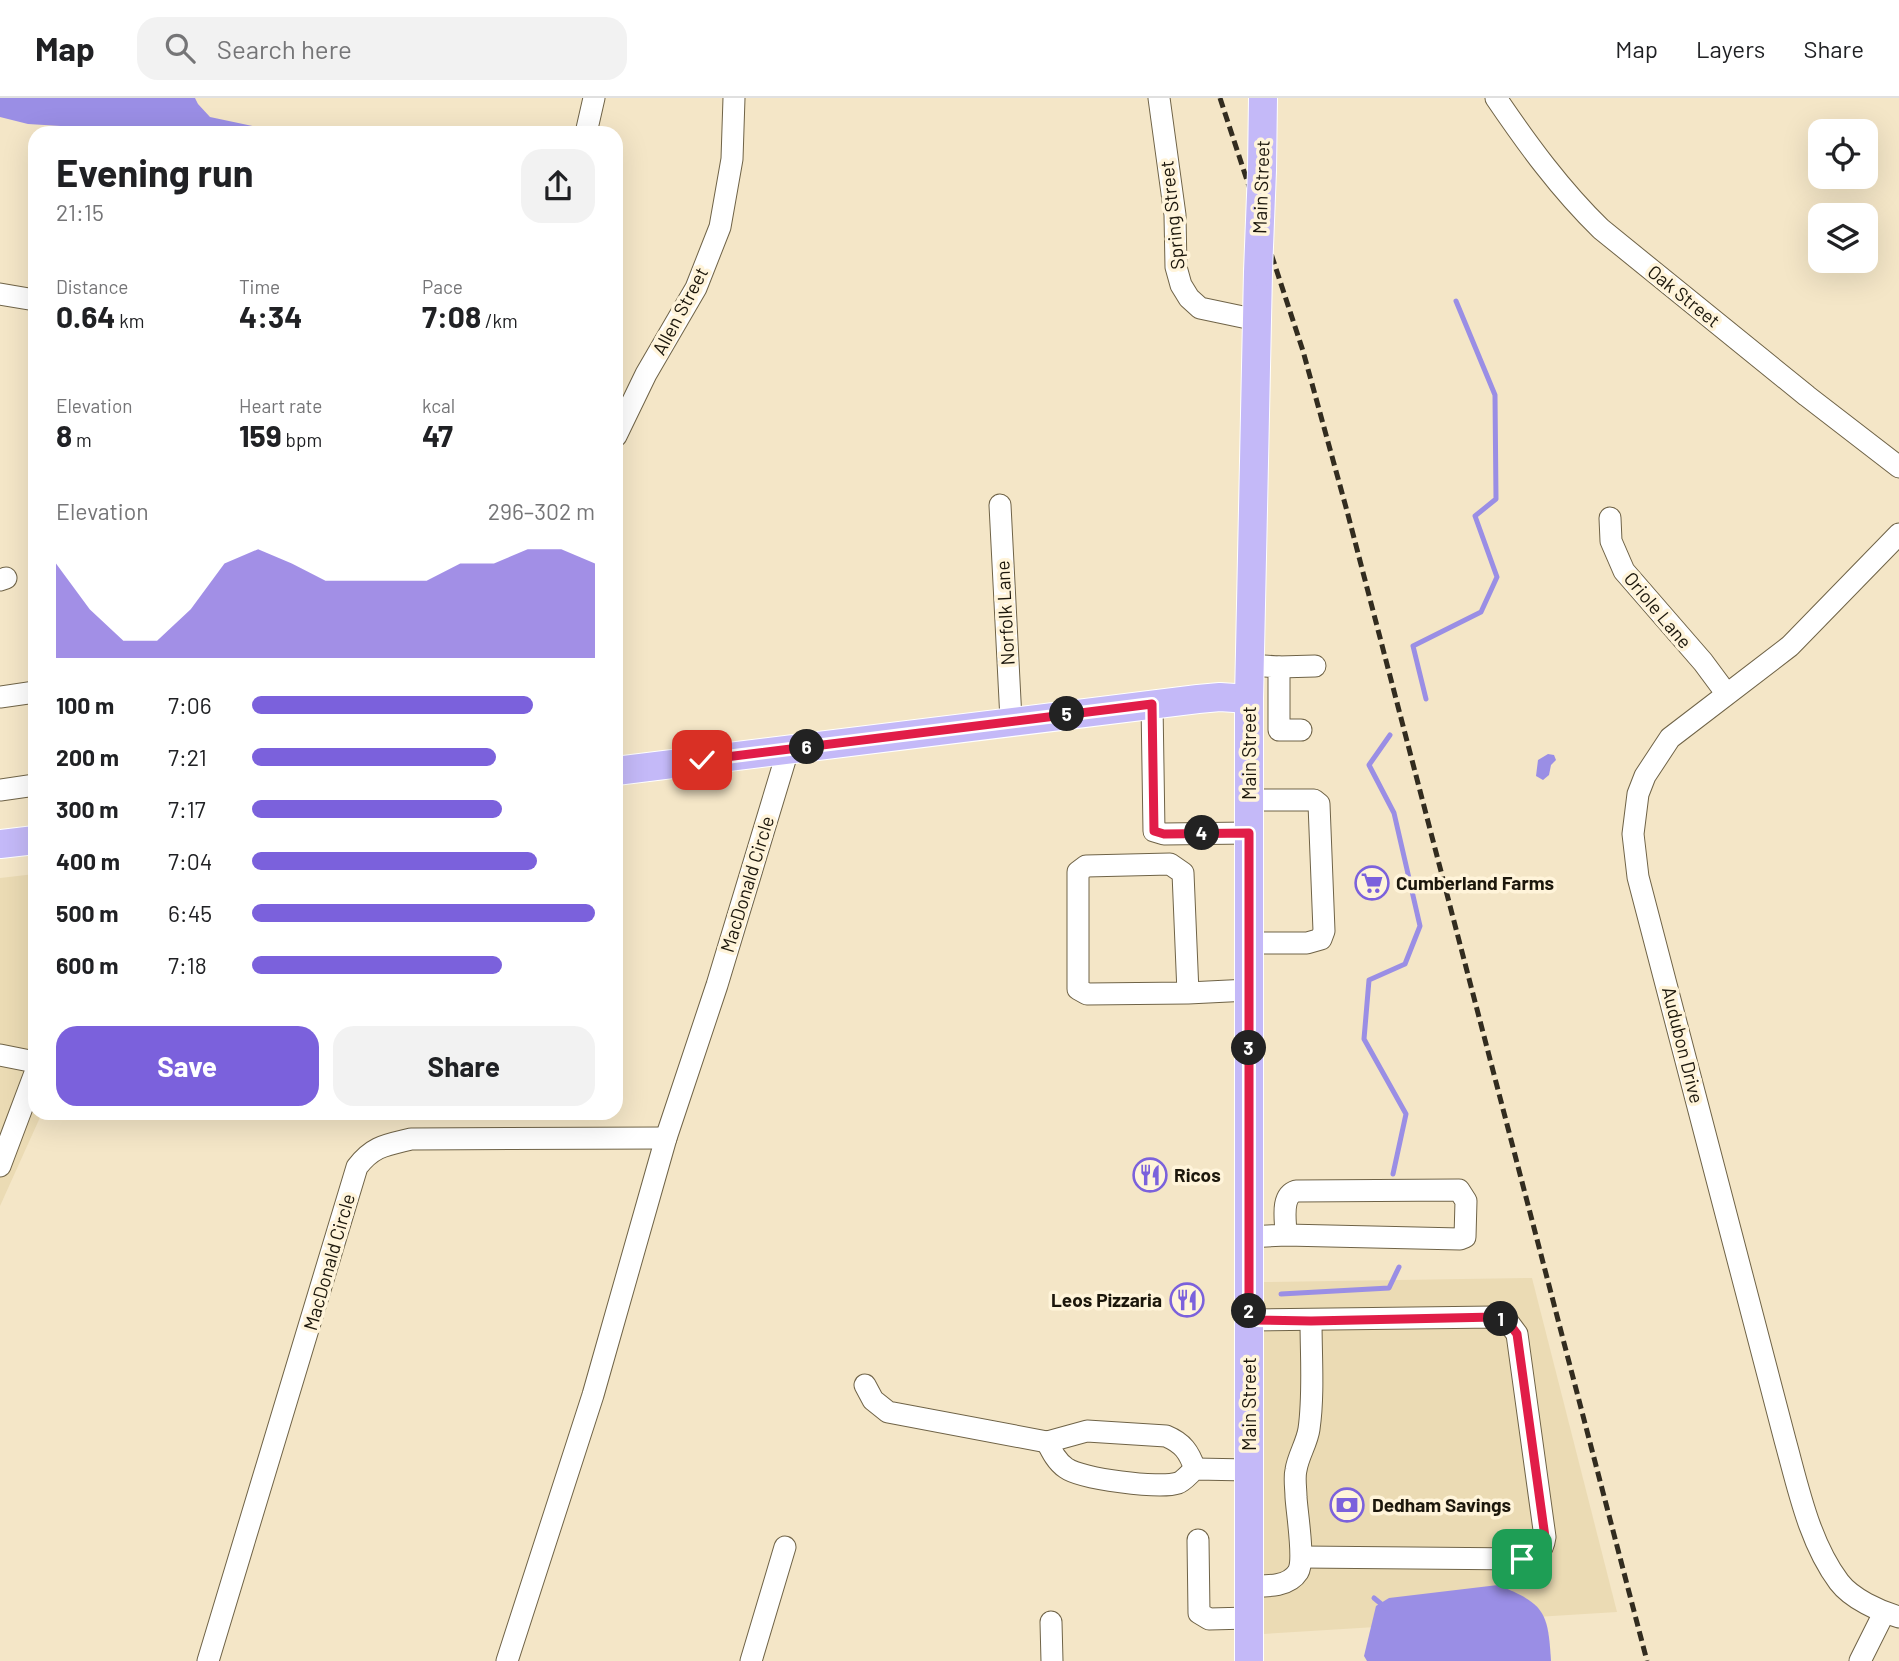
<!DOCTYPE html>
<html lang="en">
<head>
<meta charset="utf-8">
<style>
  body { margin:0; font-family:Barlow,sans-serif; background:#f2f2f2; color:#202124; height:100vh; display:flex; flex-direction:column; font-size:26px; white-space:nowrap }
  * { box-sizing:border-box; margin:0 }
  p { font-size:23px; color:#757577 }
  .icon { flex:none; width:38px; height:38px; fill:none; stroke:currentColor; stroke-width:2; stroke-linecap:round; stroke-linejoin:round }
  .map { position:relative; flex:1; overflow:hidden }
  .side { position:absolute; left:28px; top:28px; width:595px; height:994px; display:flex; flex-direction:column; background:#fff; border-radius:21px; box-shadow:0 7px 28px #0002 }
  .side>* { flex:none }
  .buttons { position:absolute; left:1808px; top:21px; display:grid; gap:14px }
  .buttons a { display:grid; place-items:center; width:70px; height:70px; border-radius:14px; background:#fff; box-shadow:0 7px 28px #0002; font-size:35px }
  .pin { position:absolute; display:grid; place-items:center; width:60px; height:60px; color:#fff; margin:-30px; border-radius:14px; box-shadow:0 4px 10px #0006 }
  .km { position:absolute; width:35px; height:35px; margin:-18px; border-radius:50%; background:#222; color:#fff; font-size:19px; line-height:35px; text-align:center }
  .round { display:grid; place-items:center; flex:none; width:74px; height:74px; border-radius:21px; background:#f2f2f2 }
  .overview { display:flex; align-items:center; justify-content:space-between; height:119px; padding:0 28px }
  h1 { font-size:38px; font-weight:700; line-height:52px }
  .metrics { display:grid; grid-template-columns:repeat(3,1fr); gap:10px; height:119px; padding:7px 28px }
  .metrics div { display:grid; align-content:center }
  .metrics b { font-size:30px; font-weight:700 }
  .metrics small { font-size:19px; font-weight:400 }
  .metrics p { font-size:19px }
  .chart { height:196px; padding:14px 28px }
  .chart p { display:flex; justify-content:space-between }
  .chart svg { width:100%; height:126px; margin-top:7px; fill:#7b61dc; opacity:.7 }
  .primary-button { display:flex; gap:14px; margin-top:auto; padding:14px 28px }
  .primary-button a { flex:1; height:80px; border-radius:21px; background:#7b61dc; color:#fff; font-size:28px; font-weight:700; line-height:80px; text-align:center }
  .primary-button a+a { background:#f2f2f2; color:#202124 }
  ul { padding:0 28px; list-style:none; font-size:23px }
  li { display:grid; grid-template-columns:112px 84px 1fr; align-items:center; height:52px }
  li i { height:18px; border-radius:9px; background:#7b61dc }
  header { display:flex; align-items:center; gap:42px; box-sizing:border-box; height:98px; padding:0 35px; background:#fff; border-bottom:2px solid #e0e0e0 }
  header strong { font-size:33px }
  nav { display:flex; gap:38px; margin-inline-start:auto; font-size:24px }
  .search { width:490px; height:63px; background:#f2f2f2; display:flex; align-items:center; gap:18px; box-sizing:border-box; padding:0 24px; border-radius:21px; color:#757577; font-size:26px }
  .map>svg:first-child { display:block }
  .built { fill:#ebdbb4 }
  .water { fill:#9a8ee5 }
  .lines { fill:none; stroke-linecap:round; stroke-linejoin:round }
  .stream { stroke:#9a8ee5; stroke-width:5 }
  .minor-casing { stroke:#6f6347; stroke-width:23 }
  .major-casing { stroke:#fff; stroke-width:30 }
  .minor { stroke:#fff; stroke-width:21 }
  .major { stroke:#c4b9f8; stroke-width:28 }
  .rail { stroke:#322c1f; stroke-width:5; stroke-dasharray:10 5; stroke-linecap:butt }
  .major-bridge-casing { stroke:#fff; stroke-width:30; stroke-linecap:butt }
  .major-bridge { stroke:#c4b9f8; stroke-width:28 }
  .route-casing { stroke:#fff; stroke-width:14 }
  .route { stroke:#e11d48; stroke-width:9 }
  .labels { text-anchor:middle; stroke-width:7; stroke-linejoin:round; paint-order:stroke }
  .street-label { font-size:19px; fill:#1c170c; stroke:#fff4da }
  .poi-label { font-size:19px; font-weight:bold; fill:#1c170c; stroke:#fff4da; text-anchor:start }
</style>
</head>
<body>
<header>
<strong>Map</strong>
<div class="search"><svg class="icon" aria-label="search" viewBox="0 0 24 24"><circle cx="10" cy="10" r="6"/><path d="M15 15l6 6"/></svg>Search here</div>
<nav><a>Map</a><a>Layers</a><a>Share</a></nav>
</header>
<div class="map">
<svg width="1899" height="1563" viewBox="0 0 1899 1563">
  <rect width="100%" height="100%" fill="#f4e6c7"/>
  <!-- built -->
  <g class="built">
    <polygon points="35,776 35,1015 42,1015 0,1108 0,780"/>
    <polygon points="1532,1180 1617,1514 1263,1536 1264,1184"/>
  </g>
  <!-- water -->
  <g class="water">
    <polygon points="0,0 195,0 198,6 210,19 286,35 174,35 28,26 0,19"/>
    <polygon points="1548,656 1554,657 1556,662 1551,667 1549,677 1543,682 1536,678 1538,662"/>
    <path d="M1498,1487C1545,1506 1548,1514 1551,1563H1367L1364,1558L1376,1508L1389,1500Z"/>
  </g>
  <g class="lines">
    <!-- stream -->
    <g class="stream">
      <polyline points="1426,601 1413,548 1481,514 1497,479 1475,418 1496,401 1495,297 1456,203"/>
      <polyline points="1390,637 1369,667 1394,715 1420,828 1405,866 1369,882 1364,941 1406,1016 1393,1076"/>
      <polyline points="1281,1196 1389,1190 1399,1169"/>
      <polyline points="1374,1500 1386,1510"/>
    </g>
    <defs>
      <g id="minor">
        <polyline points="1159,0 1175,117 1176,169 1181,187 1189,200 1200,210 1257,222"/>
        <path d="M1496,0C1528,47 1560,91 1601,131L1807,298L1899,369"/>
        <polyline points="586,35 594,0"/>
        <polyline points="0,196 35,202"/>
        <polyline points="616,338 646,276 696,190 720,129 732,61 734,0"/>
        <polyline points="1000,407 1011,622"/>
        <polyline points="1610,420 1611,443 1624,473 1703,564 1726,595"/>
        <path d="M1899,436L1790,548L1670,640L1645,678L1638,696L1633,736L1638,779L1785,1342C1798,1389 1809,1444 1839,1484C1852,1501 1879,1513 1899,1519"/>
        <polyline points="0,482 6,480"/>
        <polyline points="1249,567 1279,569 1279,632 1301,632"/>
        <polyline points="1279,569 1315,568"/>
        <polyline points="0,599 35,594"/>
        <polyline points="1152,606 1154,733 1164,736 1249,735"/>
        <polyline points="0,692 35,687"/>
        <polyline points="1249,702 1314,702 1319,706 1324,833 1321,841 1307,845 1249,845"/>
        <polyline points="1188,895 1087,896 1078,891 1078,774 1086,768 1170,766 1183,775 1188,895 1249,892"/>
        <polyline points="0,957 35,964"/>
        <polyline points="0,1068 35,975"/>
        <path d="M1248,1139L1286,1137L1460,1141L1465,1139L1466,1103L1459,1092L1296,1093C1280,1098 1286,1123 1286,1137"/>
        <path d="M1249,1222L1495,1219L1508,1224L1517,1236L1545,1439C1543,1454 1537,1458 1522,1461L1302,1459"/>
        <path d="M865,1287L873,1302L888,1314L1047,1344L1087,1333L1166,1338C1183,1345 1189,1354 1195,1371"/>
        <path d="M1047,1344C1052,1354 1057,1364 1066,1370C1081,1381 1160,1391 1178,1385C1184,1383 1190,1375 1195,1371L1249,1372"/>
        <polyline points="1198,1442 1199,1515 1209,1521 1249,1520"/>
        <path d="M1248,1488C1264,1488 1288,1490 1298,1474C1305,1462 1297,1416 1296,1399C1296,1391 1294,1380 1296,1372C1298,1358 1307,1345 1309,1331C1314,1296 1311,1259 1311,1223"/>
        <polyline points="1051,1524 1052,1563"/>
        <path d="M208,1563L357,1069C373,1048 386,1047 411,1041L666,1040"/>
        <polyline points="507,1563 593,1297 666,1040 717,887 788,652"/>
        <polyline points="751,1563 785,1449"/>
        <polyline points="1860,1563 1884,1515"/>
      </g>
      <g id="major">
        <polyline points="1262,72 1263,0"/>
        <polyline points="616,673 1198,601 1220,599 1249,601"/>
        <polyline points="0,746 35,742"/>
        <polyline points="1249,1563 1249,601 1258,174"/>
      </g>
    </defs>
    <!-- minor casing -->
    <use href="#minor" class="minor-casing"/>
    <!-- major casing -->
    <use href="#major" class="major-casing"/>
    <!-- minor -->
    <use href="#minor" class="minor"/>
    <!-- major -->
    <use href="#major" class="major"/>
    <!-- rail -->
    <polyline class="rail" points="1220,0 1303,253 1347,413 1647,1563"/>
    <defs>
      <polyline id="major-bridge" points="1258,174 1262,72"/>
    </defs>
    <!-- major-bridge casing -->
    <use href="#major-bridge" class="major-bridge-casing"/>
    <!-- major-bridge -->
    <use href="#major-bridge" class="major-bridge"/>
  </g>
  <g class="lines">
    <defs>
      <path id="route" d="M702,662L1152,606L1154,733L1164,736L1249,735V1222L1311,1223L1495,1219L1508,1224L1517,1236L1545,1439C1543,1454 1537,1457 1522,1461"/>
    </defs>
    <!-- route casing -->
    <use href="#route" class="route-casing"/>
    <!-- route -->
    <use href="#route" class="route"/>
  </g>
  <!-- icons -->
  <defs>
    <symbol id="supermarket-ring" viewBox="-11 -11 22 22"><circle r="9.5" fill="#fff4da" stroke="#7b61dc" stroke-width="1.5"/><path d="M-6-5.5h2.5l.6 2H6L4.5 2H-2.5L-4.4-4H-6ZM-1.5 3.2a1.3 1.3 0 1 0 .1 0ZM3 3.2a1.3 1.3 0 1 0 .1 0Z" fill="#7b61dc"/></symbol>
    <symbol id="restaurant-ring" viewBox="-11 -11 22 22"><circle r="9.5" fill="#fff4da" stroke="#7b61dc" stroke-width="1.5"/><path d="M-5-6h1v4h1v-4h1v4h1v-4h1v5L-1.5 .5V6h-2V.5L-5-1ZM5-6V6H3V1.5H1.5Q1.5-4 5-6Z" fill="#7b61dc"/></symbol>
    <symbol id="bank-ring" viewBox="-11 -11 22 22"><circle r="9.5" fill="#fff4da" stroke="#7b61dc" stroke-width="1.5"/><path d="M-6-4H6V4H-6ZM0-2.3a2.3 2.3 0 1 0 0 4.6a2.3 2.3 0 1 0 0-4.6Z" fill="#7b61dc"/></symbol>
  </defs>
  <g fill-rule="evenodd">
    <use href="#supermarket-ring" x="1353" y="766" width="38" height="38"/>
    <use href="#restaurant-ring" x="1131" y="1058" width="38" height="38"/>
    <use href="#restaurant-ring" x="1168" y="1183" width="38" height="38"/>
    <use href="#bank-ring" x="1328" y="1388" width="38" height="38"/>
  </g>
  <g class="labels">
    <!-- street labels -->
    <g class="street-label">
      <text transform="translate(1261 89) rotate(-88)" y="7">Main Street</text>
      <text transform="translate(1172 117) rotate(-96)" y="7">Spring Street</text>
      <text transform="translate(1684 198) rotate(39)" y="7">Oak Street</text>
      <text transform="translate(680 213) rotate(-62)" y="7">Allen Street</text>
      <text transform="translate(1658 512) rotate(50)" y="7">Oriole Lane</text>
      <text transform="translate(1005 515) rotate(-93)" y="7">Norfolk Lane</text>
      <text transform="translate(1249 655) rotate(-90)" y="7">Main Street</text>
      <text transform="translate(747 786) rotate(-73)" y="7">MacDonald Circle</text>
      <text transform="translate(1683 947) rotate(76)" y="7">Audubon Drive</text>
      <text transform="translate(329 1164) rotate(-74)" y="7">MacDonald Circle</text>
      <text transform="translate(1249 1306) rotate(-90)" y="7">Main Street</text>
    </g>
    <!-- poi labels -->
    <g class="poi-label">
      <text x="1396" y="792">Cumberland Farms</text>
      <text x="1174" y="1084">Ricos</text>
      <text x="1162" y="1209" text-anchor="end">Leos Pizzaria</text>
      <text x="1372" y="1414">Dedham Savings</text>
    </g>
  </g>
</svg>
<div class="buttons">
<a><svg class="icon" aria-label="locate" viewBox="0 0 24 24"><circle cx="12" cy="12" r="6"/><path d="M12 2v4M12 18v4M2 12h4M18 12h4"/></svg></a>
<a><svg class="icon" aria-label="layers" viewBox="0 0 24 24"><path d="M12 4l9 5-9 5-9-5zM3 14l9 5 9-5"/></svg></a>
</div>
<div class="pin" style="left:1522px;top:1461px;background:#1e9e55"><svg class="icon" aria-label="arrive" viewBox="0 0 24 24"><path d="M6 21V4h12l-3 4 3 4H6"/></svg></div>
<div class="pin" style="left:702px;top:662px;background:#d93025"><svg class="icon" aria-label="check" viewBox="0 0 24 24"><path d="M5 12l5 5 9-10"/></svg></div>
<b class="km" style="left:1501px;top:1221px">1</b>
<b class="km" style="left:1249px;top:1213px">2</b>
<b class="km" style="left:1249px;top:950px">3</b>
<b class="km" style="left:1202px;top:735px">4</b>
<b class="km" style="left:1067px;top:616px">5</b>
<b class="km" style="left:807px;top:649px">6</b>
<section class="side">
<div class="overview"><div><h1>Evening run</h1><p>21:15</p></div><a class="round"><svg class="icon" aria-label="share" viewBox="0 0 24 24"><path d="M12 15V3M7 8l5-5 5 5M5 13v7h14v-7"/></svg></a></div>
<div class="metrics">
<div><p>Distance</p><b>0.64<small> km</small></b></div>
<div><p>Time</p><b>4:34</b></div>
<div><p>Pace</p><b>7:08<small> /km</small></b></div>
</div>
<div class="metrics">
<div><p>Elevation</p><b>8<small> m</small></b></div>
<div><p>Heart rate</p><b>159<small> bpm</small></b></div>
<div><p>kcal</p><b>47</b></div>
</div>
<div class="chart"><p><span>Elevation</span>296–302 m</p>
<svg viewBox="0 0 160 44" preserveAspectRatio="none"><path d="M0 44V11L10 27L20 38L30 38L40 27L50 11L60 6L70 11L80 17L90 17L100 17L110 17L120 11L130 11L140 6L150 6L160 11V44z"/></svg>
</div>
<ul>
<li><b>100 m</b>7:06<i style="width:82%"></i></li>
<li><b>200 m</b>7:21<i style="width:71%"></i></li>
<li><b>300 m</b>7:17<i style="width:73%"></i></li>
<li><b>400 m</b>7:04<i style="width:83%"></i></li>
<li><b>500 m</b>6:45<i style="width:100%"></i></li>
<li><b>600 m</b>7:18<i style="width:73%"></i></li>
</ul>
<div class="primary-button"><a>Save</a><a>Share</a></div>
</section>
</div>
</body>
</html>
